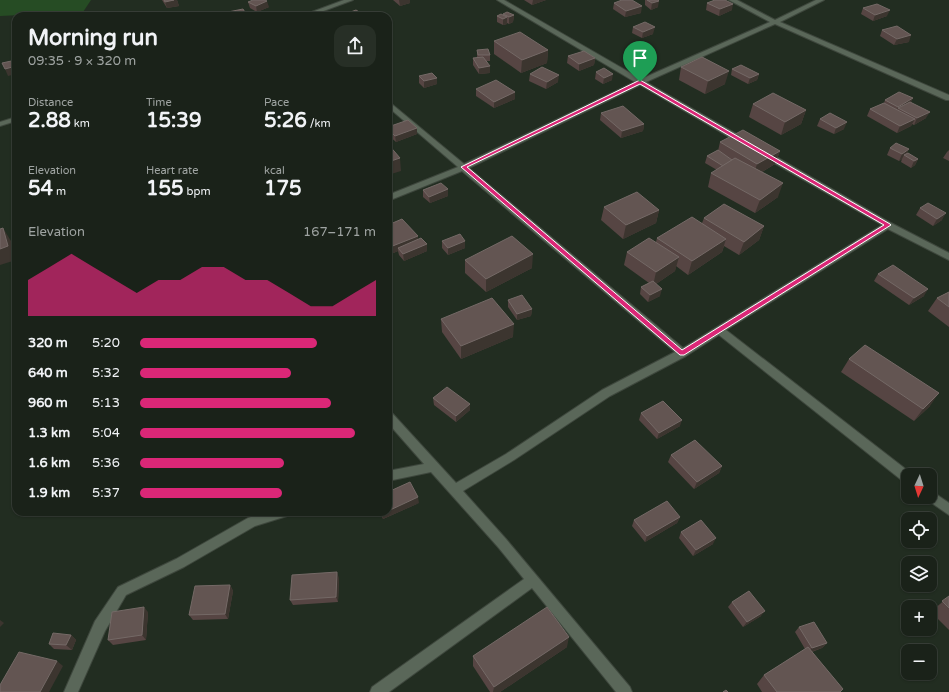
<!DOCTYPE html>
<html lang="en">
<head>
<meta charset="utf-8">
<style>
  body { margin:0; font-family:"Varela Round",sans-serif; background:#272f26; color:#f1f3f6; height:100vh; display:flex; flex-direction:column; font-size:15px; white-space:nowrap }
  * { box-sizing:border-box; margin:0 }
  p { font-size:13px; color:#9fa4a2 }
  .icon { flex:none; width:22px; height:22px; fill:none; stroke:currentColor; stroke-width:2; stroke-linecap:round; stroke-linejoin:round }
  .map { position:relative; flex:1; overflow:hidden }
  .details { position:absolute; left:12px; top:12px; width:380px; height:504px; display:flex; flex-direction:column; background:#1a2219; border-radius:12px; box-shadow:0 1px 3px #0004,0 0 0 1px #383f38 }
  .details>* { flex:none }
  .needle { width:26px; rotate:184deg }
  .fabs { position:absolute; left:901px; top:468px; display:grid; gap:8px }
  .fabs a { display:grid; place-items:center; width:36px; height:36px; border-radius:8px; background:#1a2219; box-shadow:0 1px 3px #0004,0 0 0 1px #383f38; font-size:20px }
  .pin { position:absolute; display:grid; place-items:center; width:34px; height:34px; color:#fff; margin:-41px -17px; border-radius:50% 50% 50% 0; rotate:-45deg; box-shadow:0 0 4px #0007 }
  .pin .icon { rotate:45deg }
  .round { display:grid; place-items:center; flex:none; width:42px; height:42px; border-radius:12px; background:#272f26 }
  .overview { display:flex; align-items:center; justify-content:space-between; height:68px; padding:0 16px }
  h1 { font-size:22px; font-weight:700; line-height:30px }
  .stats { display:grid; grid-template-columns:repeat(3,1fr); gap:6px; height:68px; padding:4px 16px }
  .stats div { display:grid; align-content:center }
  .stats b { font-size:20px; font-weight:700 }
  .stats small { font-size:11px; font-weight:400 }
  .stats p { font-size:11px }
  .chart { height:112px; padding:8px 16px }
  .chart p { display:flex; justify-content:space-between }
  .chart svg { width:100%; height:72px; margin-top:4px; fill:#db2777; opacity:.7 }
  ul { padding:0 16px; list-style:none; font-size:13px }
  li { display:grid; grid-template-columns:64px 48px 1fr; align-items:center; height:30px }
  li i { height:10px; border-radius:5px; background:#db2777 }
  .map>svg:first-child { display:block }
  .green { fill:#264c24 }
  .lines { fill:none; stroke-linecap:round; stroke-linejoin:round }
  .street-casing { stroke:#3e473d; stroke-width:2 }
  .street { fill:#5a6759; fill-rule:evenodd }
  .wall { fill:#564543 }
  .shaded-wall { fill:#3c352f }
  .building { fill:#635552; stroke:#746966 }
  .route { fill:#db2777; stroke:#fff; fill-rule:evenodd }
</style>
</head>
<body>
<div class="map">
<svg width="949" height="692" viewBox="0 0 949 692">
  <rect width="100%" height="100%" fill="#222d21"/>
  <!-- green -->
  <polygon class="green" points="0,0 91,0 83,12 0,16"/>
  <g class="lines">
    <defs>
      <g id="street">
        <polygon points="344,0 353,0 310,16 301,16"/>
        <polygon points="497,0 504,0 641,79 770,22 729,0 737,0 775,20 816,0 824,0 780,22 949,95 949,100 946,100 775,24 646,82 747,140 747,144 741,144 640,85 469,168 683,348 882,225 762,156 762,152 768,152 891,223 949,253 949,260 888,229 726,330 912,474 908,475 908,483 904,482 719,335 686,356 610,396 514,460 463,491 506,539 630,687 632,692 616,692 532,588 389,692 370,692 372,687 524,579 498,547 431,472 388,481 388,471 424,464 388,423 388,412 392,413 456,483 506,454 602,390 675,352 462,171 388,201 388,195 458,167 388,107 388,101 464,164 635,82"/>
        <polygon points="16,117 16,121 0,126 0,122"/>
        <polygon points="930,490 949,503 949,515 926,499 925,497 930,497"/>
        <polygon points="266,512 289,512 287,516 255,526 184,567 126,595 105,631 78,692 64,692 95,621 118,587 176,559 248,518"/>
      </g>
    </defs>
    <!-- street casing -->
    <use href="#street" class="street-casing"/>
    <!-- street -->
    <use href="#street" class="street"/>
  </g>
  <!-- wall -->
  <g class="wall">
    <polygon points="162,0 177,0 179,6 167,8"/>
    <polygon points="393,0 410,0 410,3 400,6"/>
    <polygon points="524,0 546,0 532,5"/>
    <polygon points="645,0 658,0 658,7 651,10 645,5"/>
    <polygon points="248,2 269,7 257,12 250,8"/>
    <polygon points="614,3 641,13 625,17 613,9"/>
    <polygon points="707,3 732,10 719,16 706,10"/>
    <polygon points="863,8 887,16 873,21 861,14"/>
    <polygon points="503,14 514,15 513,22 509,24 507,23 507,24 503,25 497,22 497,16 503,15"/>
    <polygon points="633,27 653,34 642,38 632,33"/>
    <polygon points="882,30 909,42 894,45 880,36"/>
    <polygon points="494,41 548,50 547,63 521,73 494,54"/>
    <polygon points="477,50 490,55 490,61 487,61 490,73 479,74 473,65 473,58 477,58"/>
    <polygon points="568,56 595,58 594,65 579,71 567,63"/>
    <polygon points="681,67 725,84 705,94 679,80"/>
    <polygon points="732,69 759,74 757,80 748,84 731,75"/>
    <polygon points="596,72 612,80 603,84 595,79"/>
    <polygon points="530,74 558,82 546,89 529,81"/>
    <polygon points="419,76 437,84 424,88 419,83"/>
    <polygon points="476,89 515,92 515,99 494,108 476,96"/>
    <polygon points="885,100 911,102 926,118 914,125 912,124 911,126 897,133 867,116 870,109 884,103"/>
    <polygon points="753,104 806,110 801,124 781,135 749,117"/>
    <polygon points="601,113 644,124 643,131 621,138 600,120"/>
    <polygon points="820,119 844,129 834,134 817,126"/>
    <polygon points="388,127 417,134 396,142 388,135"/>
    <polygon points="720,142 780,151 775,164 762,172 778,197 755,213 708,187 711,173 717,170 705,163 707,156 718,151"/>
    <polygon points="890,148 907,153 918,159 915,165 911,168 901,162 902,159 899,161 887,155"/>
    <polygon points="949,150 949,161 943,158 947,152"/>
    <polygon points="448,189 448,196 430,203 423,197 423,190"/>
    <polygon points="604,207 659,210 656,223 623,239 601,220"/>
    <polygon points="920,208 942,220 933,226 916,215"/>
    <polygon points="704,218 764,226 759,240 739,255 724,246 722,252 688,275 676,266 675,271 656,284 660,296 648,302 640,294 641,287 649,283 624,265 627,252 656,242 657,238 702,223"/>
    <polygon points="388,225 418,236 418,239 427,251 404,261 399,255 398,251 391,254 388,251"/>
    <polygon points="442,241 465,248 448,255 442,248"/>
    <polygon points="465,260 532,268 486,292 465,273"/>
    <polygon points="878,274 924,296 909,305 874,281"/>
    <polygon points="949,292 949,327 928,311 937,298"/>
    <polygon points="508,300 532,309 531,316 517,320 508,307"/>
    <polygon points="441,319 513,337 461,359 442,332"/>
    <polygon points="849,359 930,406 914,421 841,372"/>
    <polygon points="433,398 470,410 456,422 434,405"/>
    <polygon points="641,413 680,426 657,439 639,420"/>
    <polygon points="671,455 722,466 719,473 694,489 668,462"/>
    <polygon points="419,503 383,519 380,512 388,512"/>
    <polygon points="680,517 677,523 645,542 632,526 634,520"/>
    <polygon points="681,532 713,544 693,556 679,538"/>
    <polygon points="339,578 338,602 293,605 290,600"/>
    <polygon points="230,585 233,591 228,619 193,620 189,615"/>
    <polygon points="949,596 949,630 931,612"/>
    <polygon points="732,602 761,616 743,627 728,607"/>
    <polygon points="148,612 146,640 113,645 108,640"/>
    <polygon points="799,627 827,643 822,648 812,652 841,692 762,692 757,684 764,675 805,649 795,632"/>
    <polygon points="71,635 76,640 72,650 54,649 49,644"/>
    <polygon points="567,647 500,692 490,692 473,666 473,656"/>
  </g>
  <!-- shaded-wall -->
  <g class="shaded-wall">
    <polygon points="174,0 177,0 179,6 167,8 165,2"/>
    <polygon points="399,0 410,0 410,3 400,6"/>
    <polygon points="533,0 546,0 532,5"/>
    <polygon points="267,1 269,7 257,12 256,6"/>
    <polygon points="659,1 658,7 651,10 652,3"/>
    <polygon points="733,4 732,10 719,16 720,9"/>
    <polygon points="642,6 641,13 625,17 626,11"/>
    <polygon points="890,10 887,16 873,21 875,15"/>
    <polygon points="246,14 247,16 236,16"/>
    <polygon points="514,15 513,22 509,24 509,17"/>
    <polygon points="507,17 507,24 503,25 503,19"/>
    <polygon points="655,27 653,34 642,38 643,32"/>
    <polygon points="911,35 909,42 894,45 897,39"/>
    <polygon points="548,50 547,63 521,73 522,60"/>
    <polygon points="595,58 594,65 579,71 579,64"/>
    <polygon points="16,66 16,74 8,76 5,69"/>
    <polygon points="490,66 490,73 479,74 479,68"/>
    <polygon points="729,71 725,84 705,94 708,81"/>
    <polygon points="613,74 612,80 603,84 604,78"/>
    <polygon points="759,74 757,80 748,84 750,78"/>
    <polygon points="559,75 558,82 546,89 547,82"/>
    <polygon points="437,78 437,84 424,88 424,81"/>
    <polygon points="515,92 515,99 494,108 494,102"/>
    <polygon points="913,98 910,105 898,108 895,114 898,107"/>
    <polygon points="806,110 801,124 781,135 785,122"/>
    <polygon points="930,112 926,118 914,125 917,118"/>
    <polygon points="915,119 911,126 897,133 900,126"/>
    <polygon points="847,122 844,129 834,134 836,128"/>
    <polygon points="644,124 643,131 621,138 622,131"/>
    <polygon points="417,128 417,134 396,142 395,136"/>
    <polygon points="909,149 906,156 904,155 902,159 899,161 902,154"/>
    <polygon points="780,151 775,164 753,177 757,164"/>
    <polygon points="400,158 401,171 388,175 388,162"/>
    <polygon points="918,159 915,165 911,168 914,161"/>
    <polygon points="783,183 778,197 755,213 760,200"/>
    <polygon points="448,189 448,196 430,203 429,197"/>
    <polygon points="659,210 656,223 623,239 626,225"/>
    <polygon points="946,213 942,220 933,226 937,219"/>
    <polygon points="764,226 759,240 739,255 744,242"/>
    <polygon points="3,228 11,241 16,260 0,265 0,249"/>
    <polygon points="418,236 418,243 398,248 398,251 391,254 390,247"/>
    <polygon points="726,239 722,252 688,275 692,261"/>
    <polygon points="465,241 465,248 448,255 448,248"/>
    <polygon points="427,244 427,251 404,261 403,254"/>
    <polygon points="533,254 532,268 486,292 486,279"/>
    <polygon points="679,257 675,271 653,286 656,272"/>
    <polygon points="662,289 660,296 648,302 650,295"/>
    <polygon points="928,289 924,296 909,305 914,298"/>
    <polygon points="532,309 531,316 517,320 517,314"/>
    <polygon points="514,324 513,337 461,359 461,346"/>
    <polygon points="939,393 930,406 914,421 923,409"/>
    <polygon points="470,404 470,410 456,422 456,416"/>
    <polygon points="682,420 680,426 657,439 659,433"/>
    <polygon points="722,466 719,473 694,489 697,482"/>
    <polygon points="418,497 419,503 383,519 382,513 385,512 388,512 388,511"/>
    <polygon points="680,517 677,523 645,542 647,536"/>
    <polygon points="716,538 713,544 693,556 696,550"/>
    <polygon points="337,572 339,578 338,602 336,597"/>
    <polygon points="230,585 233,591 228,619 225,614"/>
    <polygon points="144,607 148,612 146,640 142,635"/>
    <polygon points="765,611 761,616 743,627 747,622"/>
    <polygon points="0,620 4,623 0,627"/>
    <polygon points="71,635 76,640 72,650 66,645"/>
    <polygon points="569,637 567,647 500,692 493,692 494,687"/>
    <polygon points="827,643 822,648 807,653 812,648"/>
    <polygon points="57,661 63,666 49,692 40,692"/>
  </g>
  <!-- building -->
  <g class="building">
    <polygon points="164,0 174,0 165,2"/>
    <polygon points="253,0 265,0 267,1 256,6 248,2"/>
    <polygon points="622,0 632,0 642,6 626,11 614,3"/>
    <polygon points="647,0 658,0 659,1 652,3"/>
    <polygon points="715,0 725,0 733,4 720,9 707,3"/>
    <polygon points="877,4 890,10 875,15 863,8"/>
    <polygon points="243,9 246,14 236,16 231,16 228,12"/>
    <polygon points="356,10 364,15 362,16 340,16"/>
    <polygon points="507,12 514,15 509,17 503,14"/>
    <polygon points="172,13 174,16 163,16"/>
    <polygon points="501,14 507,17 503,19 497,16"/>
    <polygon points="645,22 655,27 643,32 633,27"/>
    <polygon points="897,26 911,35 897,39 882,30"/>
    <polygon points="520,32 548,50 522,60 494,41"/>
    <polygon points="488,49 490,55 478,55 477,50"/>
    <polygon points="584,51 595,58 579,64 568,56"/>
    <polygon points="483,57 490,66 479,68 473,58"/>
    <polygon points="702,57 729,71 708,81 681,67"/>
    <polygon points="16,60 16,66 5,69 2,63"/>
    <polygon points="741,65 759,74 750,78 732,69"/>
    <polygon points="542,67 559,75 547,82 530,74"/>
    <polygon points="604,68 613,74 604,78 596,72"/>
    <polygon points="432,73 437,78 424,81 419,76"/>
    <polygon points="496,80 515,92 494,102 476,89"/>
    <polygon points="899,92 913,98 898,107 885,100"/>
    <polygon points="773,93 806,110 785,122 753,104"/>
    <polygon points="910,102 930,112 917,118 898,108"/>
    <polygon points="884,103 915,119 900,126 870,109"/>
    <polygon points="623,106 644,124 622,131 601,113"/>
    <polygon points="830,113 847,122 836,128 820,119"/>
    <polygon points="408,120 417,128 395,136 388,129 388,127"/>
    <polygon points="743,130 780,151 757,164 720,142"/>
    <polygon points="896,143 909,149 902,154 890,148"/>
    <polygon points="388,144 400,158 388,162"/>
    <polygon points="718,150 732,160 723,166 707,156"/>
    <polygon points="908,153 918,159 914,161 904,155"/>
    <polygon points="735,158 783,183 760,200 711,173"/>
    <polygon points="441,183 448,189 429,197 423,190"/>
    <polygon points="637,192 659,210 626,225 604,207"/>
    <polygon points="928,203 946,213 937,219 920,208"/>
    <polygon points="724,204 764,226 744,242 704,218"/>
    <polygon points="692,217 726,239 692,261 657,238"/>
    <polygon points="402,219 418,236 390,247 388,245 388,225"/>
    <polygon points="3,228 8,246 0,249 0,229"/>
    <polygon points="460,234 465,241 448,248 442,241"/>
    <polygon points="512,236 533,254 486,279 465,260"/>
    <polygon points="421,238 427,244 403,254 398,248"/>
    <polygon points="649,238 679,257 656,272 627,252"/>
    <polygon points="893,265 928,289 914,298 878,274"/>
    <polygon points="653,281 662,289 650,295 641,287"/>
    <polygon points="949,292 949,307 937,298"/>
    <polygon points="522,295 532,309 517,314 508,300"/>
    <polygon points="492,298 514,324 461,346 441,319"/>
    <polygon points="865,345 939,393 923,409 849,359"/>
    <polygon points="447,387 470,404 456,416 433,398"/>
    <polygon points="663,401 682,420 659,433 641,413"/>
    <polygon points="695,440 722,466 697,482 671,455"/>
    <polygon points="410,482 418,497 388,511 388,492"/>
    <polygon points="667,501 680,517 647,536 634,520"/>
    <polygon points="701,520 716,538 696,550 681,532"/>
    <polygon points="337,572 336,597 290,600 292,575"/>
    <polygon points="230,585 225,614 189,615 195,586"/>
    <polygon points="749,591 765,611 747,622 732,602"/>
    <polygon points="949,596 949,608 942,601"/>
    <polygon points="144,607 142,635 108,640 112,612"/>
    <polygon points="547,607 569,637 494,687 473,656"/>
    <polygon points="814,622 827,643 812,648 799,627"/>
    <polygon points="53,633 71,635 66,645 49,644"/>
    <polygon points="808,647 843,689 840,692 777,692 764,675"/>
    <polygon points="19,652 57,661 40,692 0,692 0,685"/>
    <polygon points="726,690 728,692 723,692"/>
  </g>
  <!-- route -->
  <path class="route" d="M640,80L890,224L891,225L684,355H680L461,167ZM640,84L884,225L682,350L467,167Z"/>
</svg>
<div class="fabs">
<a><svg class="needle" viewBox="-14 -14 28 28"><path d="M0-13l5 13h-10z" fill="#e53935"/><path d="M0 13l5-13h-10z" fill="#9fa4a2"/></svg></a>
<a><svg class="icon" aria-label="locate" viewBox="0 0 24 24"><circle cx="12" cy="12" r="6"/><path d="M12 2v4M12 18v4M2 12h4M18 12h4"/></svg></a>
<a><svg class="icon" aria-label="layers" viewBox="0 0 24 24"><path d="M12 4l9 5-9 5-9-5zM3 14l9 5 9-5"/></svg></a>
<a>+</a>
<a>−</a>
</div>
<div class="pin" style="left:640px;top:82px;background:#1e9e55"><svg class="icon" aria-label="arrive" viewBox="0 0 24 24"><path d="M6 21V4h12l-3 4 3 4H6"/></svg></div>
<section class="details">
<div class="overview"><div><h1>Morning run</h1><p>09:35 · 9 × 320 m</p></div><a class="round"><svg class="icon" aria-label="share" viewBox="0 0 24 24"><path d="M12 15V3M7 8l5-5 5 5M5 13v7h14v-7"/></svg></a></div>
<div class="stats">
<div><p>Distance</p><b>2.88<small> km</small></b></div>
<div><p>Time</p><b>15:39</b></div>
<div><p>Pace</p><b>5:26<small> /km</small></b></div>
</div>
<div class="stats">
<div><p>Elevation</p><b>54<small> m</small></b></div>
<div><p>Heart rate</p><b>155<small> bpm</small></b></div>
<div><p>kcal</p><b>175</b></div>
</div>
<div class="chart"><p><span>Elevation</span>167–171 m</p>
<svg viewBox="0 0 160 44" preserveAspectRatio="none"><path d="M0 44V22L10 14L20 6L30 14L40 22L50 30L60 22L70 22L80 14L90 14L100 22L110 22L120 30L130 38L140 38L150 30L160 22V44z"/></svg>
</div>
<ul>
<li><b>320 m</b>5:20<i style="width:75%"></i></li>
<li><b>640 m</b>5:32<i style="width:64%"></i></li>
<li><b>960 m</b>5:13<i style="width:81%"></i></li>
<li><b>1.3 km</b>5:04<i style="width:91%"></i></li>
<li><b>1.6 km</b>5:36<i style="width:61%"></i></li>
<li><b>1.9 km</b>5:37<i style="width:60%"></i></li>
</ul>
</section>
</div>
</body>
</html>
